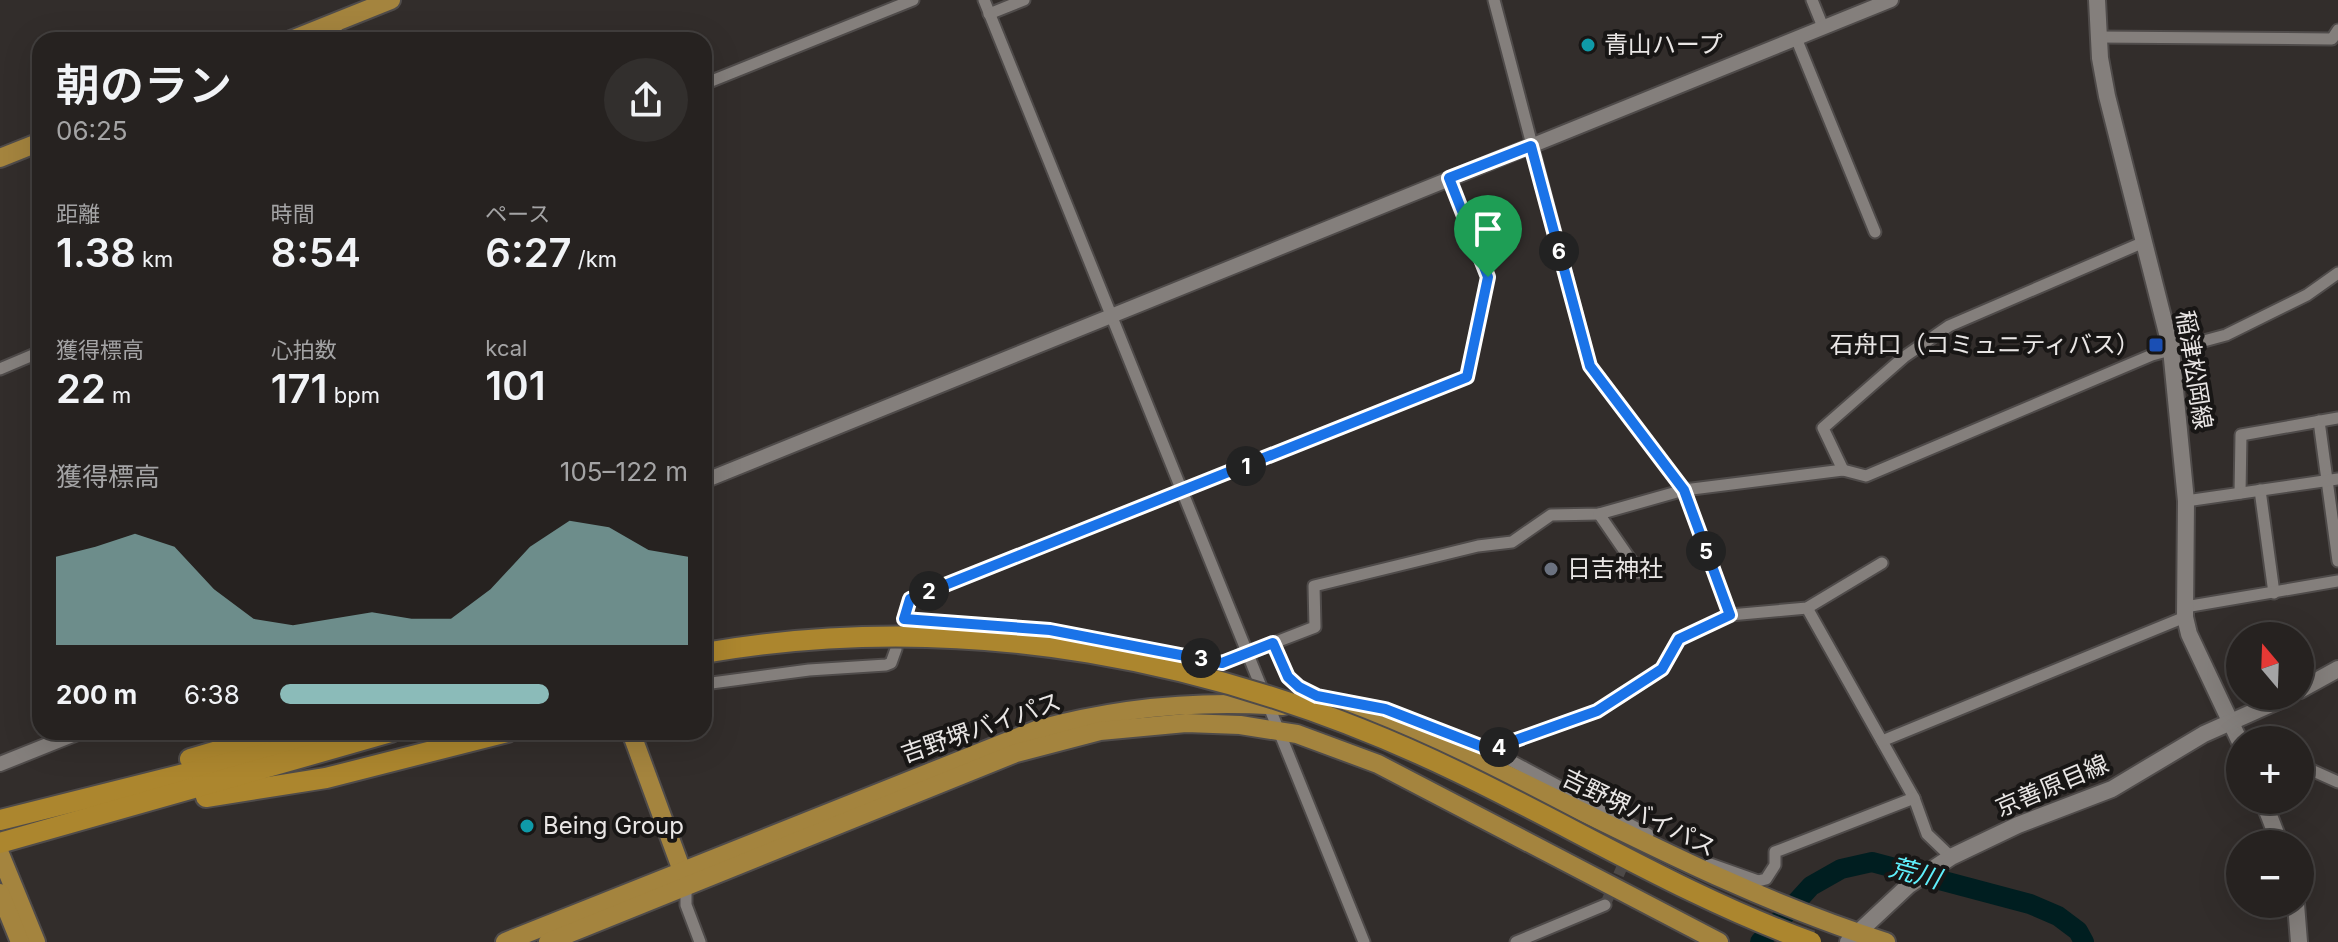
<!DOCTYPE html>
<html lang="ja">
<head>
<meta charset="utf-8">
<style>
  body { margin:0; font-family:Inter,"Noto Sans JP",sans-serif; background:#322f2d; color:#f1f3f6; height:100vh; display:flex; flex-direction:column; font-size:30px; white-space:nowrap }
  * { box-sizing:border-box; margin:0 }
  p { font-size:26px; color:#a4a4a5 }
  .icon { flex:none; width:44px; height:44px; fill:none; stroke:currentColor; stroke-width:2; stroke-linecap:round; stroke-linejoin:round }
  .map { position:relative; flex:1; overflow:hidden }
  .panel { position:absolute; left:32px; top:32px; width:680px; height:708px; display:flex; flex-direction:column; background:#262220; border-radius:24px; box-shadow:0 8px 32px #0002,0 0 0 2px #423f3e }
  .panel>* { flex:none }
  .needle { width:52px; rotate:341deg }
  .buttons { position:absolute; left:2226px; top:622px; display:grid; gap:16px }
  .buttons a { display:grid; place-items:center; width:88px; height:88px; border-radius:50%; background:#262220; box-shadow:0 8px 32px #0002,0 0 0 2px #423f3e; font-size:40px }
  .pin { position:absolute; display:grid; place-items:center; width:68px; height:68px; color:#fff; margin:-82px -34px; border-radius:50% 50% 50% 0; rotate:-45deg; box-shadow:0 0 8px #0007 }
  .pin .icon { rotate:45deg }
  .km { position:absolute; width:40px; height:40px; margin:-20px; border-radius:50%; background:#222; color:#fff; font-size:22px; line-height:40px; text-align:center }
  .round { display:grid; place-items:center; flex:none; width:84px; height:84px; border-radius:42px; background:#322f2d }
  .headline { display:flex; align-items:center; justify-content:space-between; height:136px; padding:0 24px }
  h1 { font-size:44px; font-weight:600; line-height:60px }
  .stats { display:grid; grid-template-columns:repeat(3,1fr); gap:12px; height:136px; padding:8px 24px }
  .stats div { display:grid; align-content:center }
  .stats b { font-size:40px; font-weight:600 }
  .stats small { font-size:22px; font-weight:400 }
  .stats p { font-size:22px }
  .chart { height:224px; padding:16px 24px }
  .chart p { display:flex; justify-content:space-between }
  .chart svg { width:100%; height:144px; margin-top:8px; fill:#8bbbb9; opacity:.7 }
  ul { padding:0 24px; list-style:none; font-size:26px }
  li { display:grid; grid-template-columns:128px 96px 1fr; align-items:center; height:60px }
  li i { height:20px; border-radius:10px; background:#8bbbb9 }
  .map>svg:first-child { display:block }
  .lines { fill:none; stroke-linecap:round; stroke-linejoin:round }
  .river { stroke:#001e20; stroke-width:20 }
  .minor-tunnel { stroke:#4d4947; stroke-width:11; stroke-dasharray:11 5.5; stroke-linecap:butt }
  .minor-casing { stroke:#4f4b4a; stroke-width:15 }
  .tertiary-casing { stroke:#4f4b4a; stroke-width:18 }
  .secondary-casing { stroke:#4f4b4a; stroke-width:20 }
  .trunk-casing { stroke:#4f4b4a; stroke-width:22 }
  .motorway-casing { stroke:#4f4b4a; stroke-width:24 }
  .minor { stroke:#847f7c; stroke-width:11 }
  .tertiary { stroke:#847f7c; stroke-width:14 }
  .secondary { stroke:#847f7c; stroke-width:16 }
  .trunk { stroke:#a4843e; stroke-width:18 }
  .motorway { stroke:#ac862e; stroke-width:20 }
  .motorway-bridge-casing { stroke:#4f4b4a; stroke-width:24; stroke-linecap:butt }
  .motorway-bridge { stroke:#ac862e; stroke-width:20 }
  .route-casing { stroke:#fff; stroke-width:16 }
  .route { stroke:#1a73e8; stroke-width:10 }
  .culture-dot { fill:#0f9aa8; stroke:#181615; stroke-width:3 }
  .transit-dot { fill:#1a4fb4; stroke:#181615; stroke-width:3 }
  .worship-dot { fill:#6b7280; stroke:#181615; stroke-width:3 }
  .labels { text-anchor:middle; stroke-width:8; stroke-linejoin:round; paint-order:stroke }
  .poi-label { font-size:24px; fill:#e9e6e5; stroke:#181615; text-anchor:start }
  .street-label { font-size:24px; fill:#e9e6e5; stroke:#181615 }
  .water-label { font-size:26px; font-style:italic; fill:#5feffb; stroke:#181615 }
</style>
</head>
<body>
<div class="map">
<svg width="2338" height="942" viewBox="0 0 2338 942">
  <rect width="100%" height="100%" fill="#322d2b"/>
  <g class="lines">
    <!-- river -->
    <polyline class="river" points="1760,942 1811,886 1841,869 1872,862 2030,904 2058,916 2078,931 2084,942"/>
    <!-- minor-tunnel -->
    <polyline class="minor-tunnel" points="1605,905 1636,836"/>
    <defs>
      <g id="minor">
        <polyline points="984,0 1364,942"/>
        <polyline points="1494,0 1590,366 1684,490 1730,615"/>
        <polyline points="1812,0 1823,27"/>
        <polyline points="989,14 1024,0"/>
        <polyline points="333,23 340,40"/>
        <polyline points="2098,37 2332,39 2338,30"/>
        <polyline points="1796,38 1875,232"/>
        <polyline points="704,84 913,0"/>
        <polyline points="1449,178 1488,277 1467,377 910,599 904,619 1050,630 1222,663 1315,627 1314,586 1478,546 1512,542 1551,515 1599,514 1684,490 1843,470 1866,476 2152,355 2226,335 2307,295 2338,273"/>
        <polyline points="0,369 40,352"/>
        <polyline points="2319,421 2338,561"/>
        <polyline points="1843,470 1823,428 1904,357 1949,326 2144,242"/>
        <polyline points="2260,490 2274,593"/>
        <polyline points="2240,493 2241,435 2338,418"/>
        <polyline points="2186,501 2338,479"/>
        <polyline points="1599,514 1639,572"/>
        <polyline points="2185,607 2338,581"/>
        <polyline points="1807,608 1914,798 1927,834 1951,857"/>
        <polyline points="1273,643 1288,677 1299,687 1317,696 1385,709 1493,751 1648,834"/>
        <polyline points="704,684 809,670 886,665 891,663 896,649"/>
        <polyline points="1882,741 2185,617"/>
        <polyline points="1493,751 1502,745 1597,711 1662,669 1679,639 1730,615 1807,608 1882,563"/>
        <polyline points="2300,765 2338,782"/>
        <polyline points="1710,864 1758,881 1766,879 1775,865 1775,852 1914,798"/>
        <polyline points="686,885 686,905 700,942"/>
        <polyline points="1516,942 1605,905"/>
      </g>
      <g id="tertiary">
        <polyline points="704,481 1891,0"/>
        <polyline points="0,764 80,732"/>
      </g>
      <g id="secondary">
        <polyline points="2097,0 2100,58 2107,96 2171,349 2186,501 2185,617 2189,634 2240,742"/>
        <polyline points="2300,690 2338,669"/>
        <polyline points="2263,800 2280,844"/>
        <polyline points="2296,904 2299,942"/>
        <polyline points="1848,942 1909,885 1951,857 2018,825 2112,789 2204,734 2289,696"/>
      </g>
      <g id="trunk">
        <polyline points="291,40 391,0"/>
        <polyline points="0,158 40,142"/>
        <path d="M1347,717L1409,732L1445,745C1591,813 1731,893 1886,942"/>
        <polyline points="631,732 685,879"/>
        <polyline points="0,854 36,942"/>
        <polyline points="0,893 20,942"/>
        <path d="M505,942L1036,730C1115,708 1201,700 1283,706"/>
        <polyline points="548,942 1016,753 1100,731 1186,723 1240,725 1297,734 1378,764 1719,942"/>
      </g>
      <g id="motorway">
        <polyline points="190,759 282,732"/>
        <polyline points="206,797 326,778 507,732"/>
        <polyline points="0,820 320,740"/>
        <polyline points="0,843 391,732"/>
      </g>
    </defs>
    <!-- minor casing -->
    <use href="#minor" class="minor-casing"/>
    <!-- tertiary casing -->
    <use href="#tertiary" class="tertiary-casing"/>
    <!-- secondary casing -->
    <use href="#secondary" class="secondary-casing"/>
    <!-- trunk casing -->
    <use href="#trunk" class="trunk-casing"/>
    <!-- motorway casing -->
    <use href="#motorway" class="motorway-casing"/>
    <!-- minor -->
    <use href="#minor" class="minor"/>
    <!-- tertiary -->
    <use href="#tertiary" class="tertiary"/>
    <!-- secondary -->
    <use href="#secondary" class="secondary"/>
    <!-- trunk -->
    <use href="#trunk" class="trunk"/>
    <!-- motorway -->
    <use href="#motorway" class="motorway"/>
    <defs>
      <path id="motorway-bridge" d="M704,653C963,608 1222,658 1456,771C1575,828 1687,897 1811,942"/>
    </defs>
    <!-- motorway-bridge casing -->
    <use href="#motorway-bridge" class="motorway-bridge-casing"/>
    <!-- motorway-bridge -->
    <use href="#motorway-bridge" class="motorway-bridge"/>
  </g>
  <g class="lines">
    <defs>
      <polygon id="route" points="1531,146 1590,366 1684,490 1730,615 1679,639 1662,669 1597,711 1502,745 1493,751 1385,709 1317,696 1299,687 1288,677 1273,643 1222,663 1050,630 904,619 910,599 1467,377 1488,277 1449,178"/>
    </defs>
    <!-- route casing -->
    <use href="#route" class="route-casing"/>
    <!-- route -->
    <use href="#route" class="route"/>
  </g>
  <!-- markers -->
  <g class="culture-dot">
    <circle cx="1588" cy="45" r="8"/>
    <circle cx="527" cy="826" r="8"/>
  </g>
  <rect class="transit-dot" x="2148" y="337" width="16" height="16" rx="4"/>
  <circle class="worship-dot" cx="1551" cy="569" r="8"/>
  <g class="labels">
    <!-- poi labels -->
    <g class="poi-label">
      <text x="1604" y="53">青山ハープ</text>
      <text x="2140" y="353" text-anchor="end">石舟口（コミュニティバス）</text>
      <text x="1567" y="577">日吉神社</text>
      <text x="543" y="834">Being Group</text>
    </g>
    <!-- street labels -->
    <g class="street-label">
      <text transform="translate(2194 370) rotate(81)" y="8">稲津松岡線</text>
      <text transform="translate(981 728) rotate(-19)" y="8">吉野堺バイパス</text>
      <text transform="translate(2052 786) rotate(-23)" y="8">京善原目線</text>
      <text transform="translate(1639 813) rotate(26)" y="8">吉野堺バイパス</text>
    </g>
    <!-- water labels -->
    <g class="water-label">
      <text transform="translate(1915 873) rotate(15)" y="9">荒川</text>
    </g>
  </g>
</svg>
<div class="buttons">
<a><svg class="needle" viewBox="-14 -14 28 28"><path d="M0-13l5 13h-10z" fill="#e53935"/><path d="M0 13l5-13h-10z" fill="#a4a4a5"/></svg></a>
<a>+</a>
<a>−</a>
</div>
<div class="pin" style="left:1488px;top:277px;background:#1e9e55"><svg class="icon" aria-label="arrive" viewBox="0 0 24 24"><path d="M6 21V4h12l-3 4 3 4H6"/></svg></div>
<b class="km" style="left:1246px;top:466px">1</b>
<b class="km" style="left:929px;top:591px">2</b>
<b class="km" style="left:1201px;top:658px">3</b>
<b class="km" style="left:1499px;top:747px">4</b>
<b class="km" style="left:1706px;top:551px">5</b>
<b class="km" style="left:1559px;top:251px">6</b>
<section class="panel">
<div class="headline"><div><h1>朝のラン</h1><p>06:25</p></div><a class="round"><svg class="icon" aria-label="share" viewBox="0 0 24 24"><path d="M12 15V3M7 8l5-5 5 5M5 13v7h14v-7"/></svg></a></div>
<div class="stats">
<div><p>距離</p><b>1.38<small> km</small></b></div>
<div><p>時間</p><b>8:54</b></div>
<div><p>ペース</p><b>6:27<small> /km</small></b></div>
</div>
<div class="stats">
<div><p>獲得標高</p><b>22<small> m</small></b></div>
<div><p>心拍数</p><b>171<small> bpm</small></b></div>
<div><p>kcal</p><b>101</b></div>
</div>
<div class="chart"><p><span>獲得標高</span>105–122 m</p>
<svg viewBox="0 0 160 44" preserveAspectRatio="none"><path d="M0 44V17L10 14L20 10L30 14L40 27L50 36L60 38L70 36L80 34L90 36L100 36L110 27L120 14L130 6L140 8L150 15L160 17V44z"/></svg>
</div>
<ul>
<li><b>200 m</b>6:38<i style="width:66%"></i></li>
</ul>
</section>
</div>
</body>
</html>
